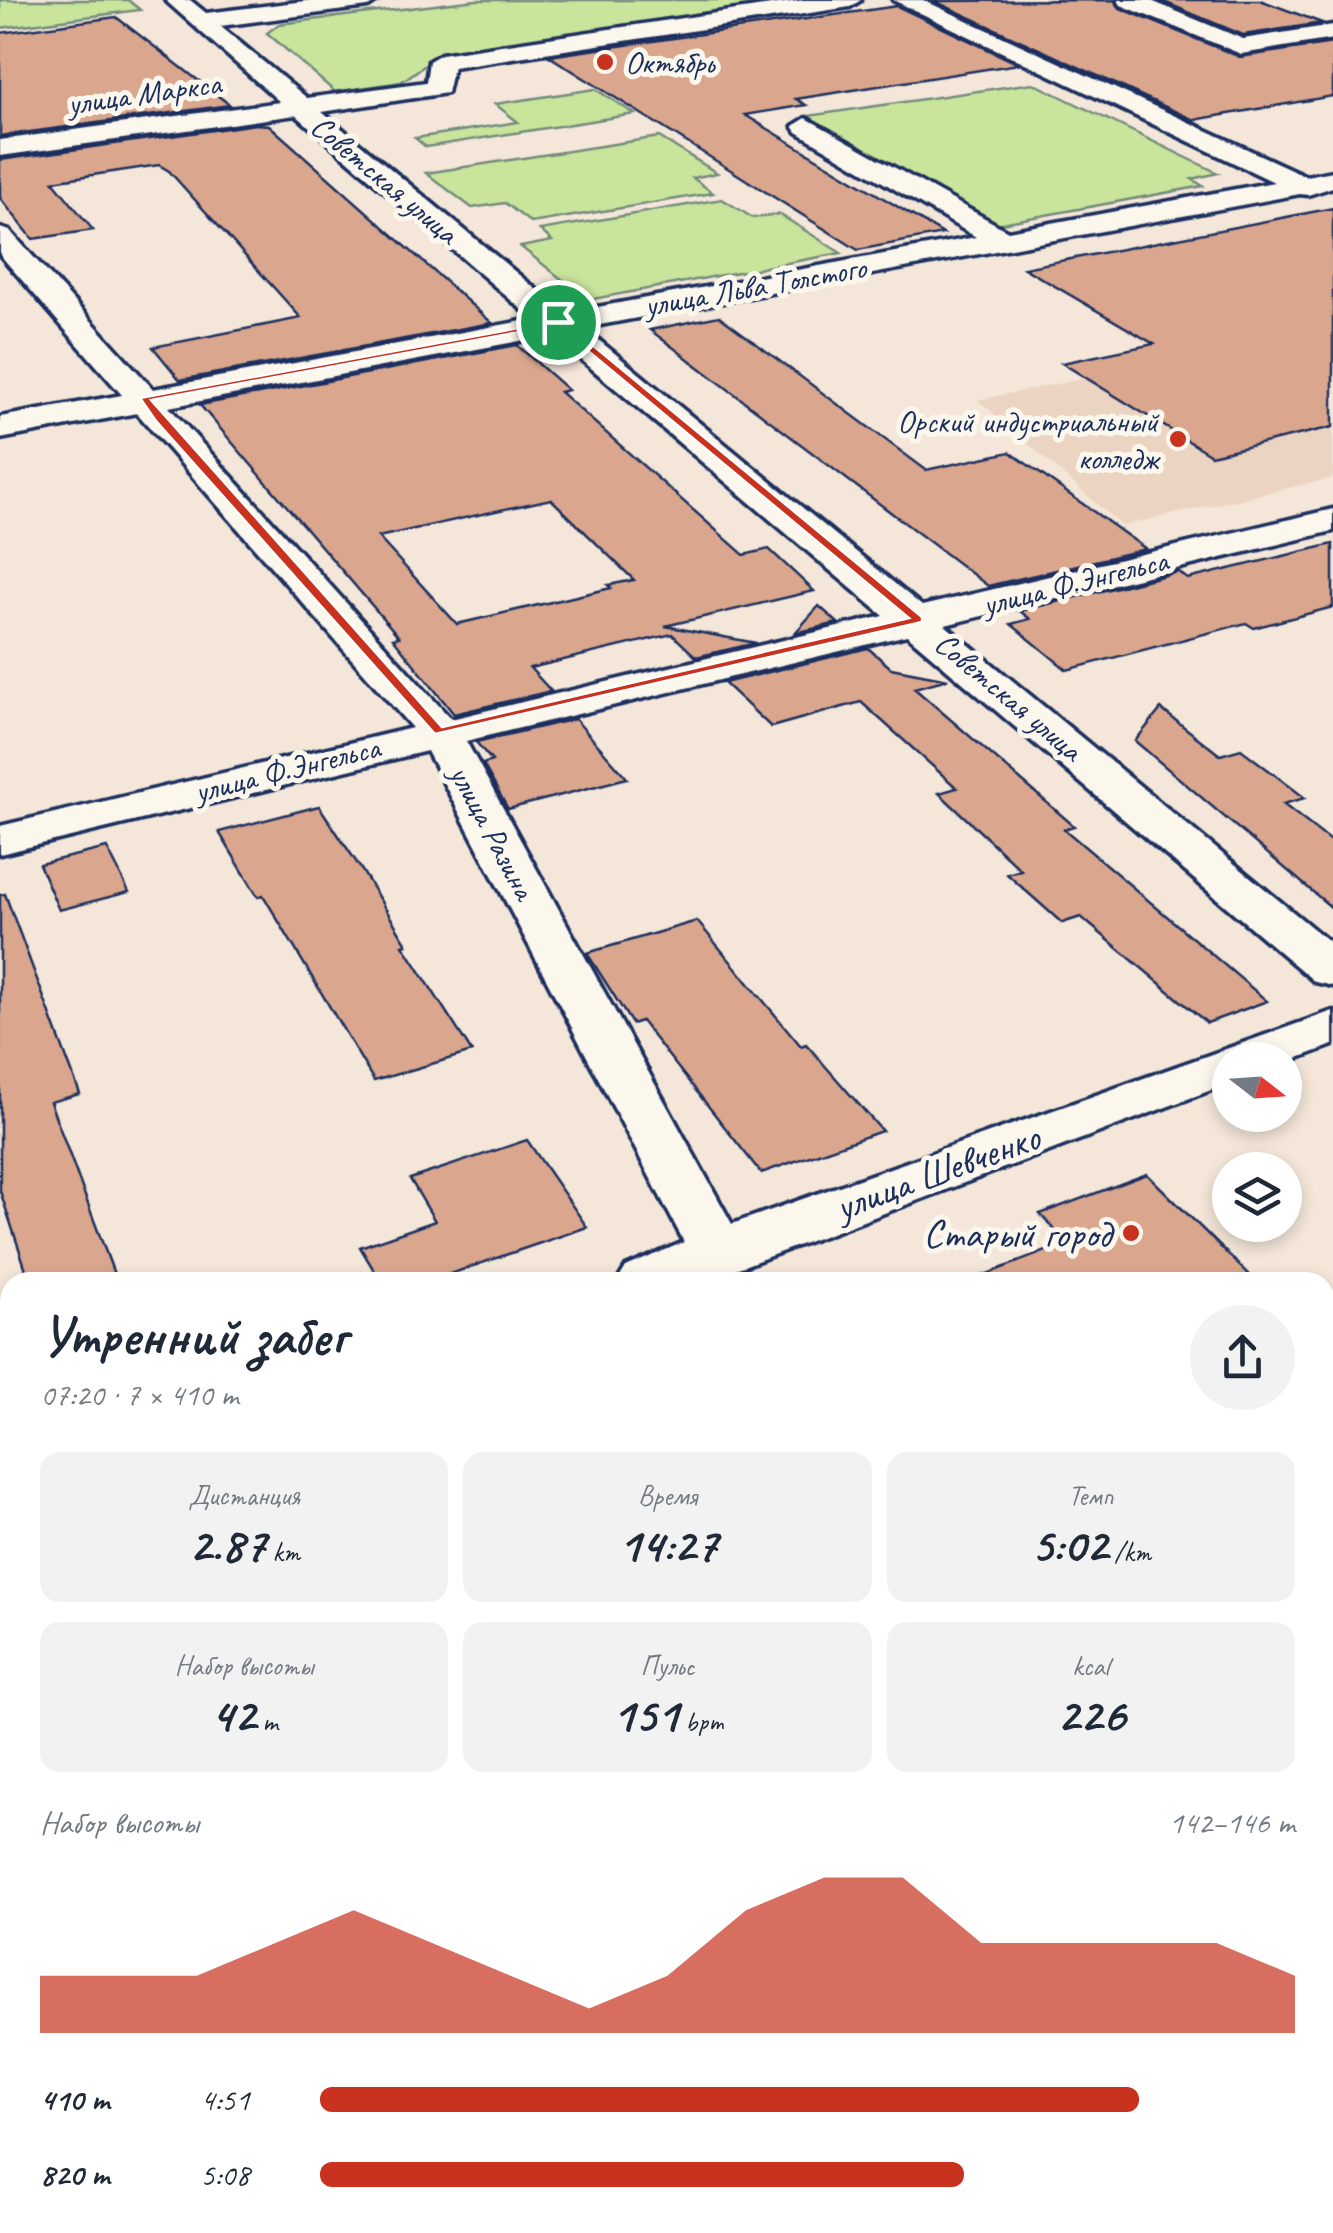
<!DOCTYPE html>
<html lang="ru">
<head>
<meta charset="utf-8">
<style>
  body { margin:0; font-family:Caveat,sans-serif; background:#f2f2f3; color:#1f2937; height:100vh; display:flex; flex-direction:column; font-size:38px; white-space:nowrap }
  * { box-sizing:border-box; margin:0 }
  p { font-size:32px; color:#747a83 }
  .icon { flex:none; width:55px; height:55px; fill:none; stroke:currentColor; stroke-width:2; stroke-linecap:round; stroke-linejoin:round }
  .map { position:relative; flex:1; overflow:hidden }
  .drawer { position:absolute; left:0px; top:1272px; width:1335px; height:962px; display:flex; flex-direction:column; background:#fff; border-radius:30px 30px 0 0; box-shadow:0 5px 15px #0003 }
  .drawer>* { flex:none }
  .needle { width:65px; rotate:107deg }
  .tools { position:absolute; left:1212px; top:1042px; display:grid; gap:20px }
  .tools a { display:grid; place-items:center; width:90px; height:90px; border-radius:50%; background:#fff; box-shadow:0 5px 15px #0003; font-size:50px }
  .pin { position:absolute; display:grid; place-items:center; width:85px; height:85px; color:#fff; margin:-42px; border:5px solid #fff; border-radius:50%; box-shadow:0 2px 10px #0007 }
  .round { display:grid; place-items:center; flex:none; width:105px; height:105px; border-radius:52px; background:#f2f2f3 }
  .summary { display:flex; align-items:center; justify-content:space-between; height:170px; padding:0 40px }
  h1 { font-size:55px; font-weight:600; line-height:75px }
  .metrics { display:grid; grid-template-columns:repeat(3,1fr); gap:15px; height:170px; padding:10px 40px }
  .metrics div { display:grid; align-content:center; border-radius:20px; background:#f2f2f3; text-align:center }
  .metrics b { font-size:50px; font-weight:600 }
  .metrics small { font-size:28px; font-weight:400 }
  .metrics p { font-size:28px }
  .chart { height:280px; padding:20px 40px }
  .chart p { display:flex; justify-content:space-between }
  .chart svg { width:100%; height:180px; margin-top:10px; fill:#c8321e; opacity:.7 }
  ul { padding:0 40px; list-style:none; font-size:32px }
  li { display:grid; grid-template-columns:160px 120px 1fr; align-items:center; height:75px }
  li i { height:25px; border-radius:12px; background:#c8321e }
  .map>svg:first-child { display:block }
  .built { fill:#ecd4c2 }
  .green { fill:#c9e49b; stroke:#728a7c; stroke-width:2.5 }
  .building { fill:#daa78e; stroke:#1b2f5e; stroke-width:2.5; fill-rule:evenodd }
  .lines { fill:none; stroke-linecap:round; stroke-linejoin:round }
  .minor-casing { stroke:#1b2f5e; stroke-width:7 }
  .major-casing { stroke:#1b2f5e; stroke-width:7 }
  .minor { fill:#fbf7ec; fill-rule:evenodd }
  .major { fill:#fadf96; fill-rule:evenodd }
  .route { fill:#c8321e; stroke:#fff; stroke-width:2.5; fill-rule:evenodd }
  .poi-dot { fill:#c8321e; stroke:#fbf7ec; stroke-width:4 }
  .labels { text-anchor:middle; stroke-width:10; stroke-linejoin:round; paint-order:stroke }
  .far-poi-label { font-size:32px; fill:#1b2f5e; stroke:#fbf7ec; text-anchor:start }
  .far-street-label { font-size:32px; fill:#1b2f5e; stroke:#fbf7ec }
  .street-label { font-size:40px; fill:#1b2f5e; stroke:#fbf7ec }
  .poi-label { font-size:40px; fill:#1b2f5e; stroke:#fbf7ec; text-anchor:end }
</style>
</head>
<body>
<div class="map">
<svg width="1333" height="2233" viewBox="0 0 1333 2233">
  <rect width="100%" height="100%" fill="#f4e7d9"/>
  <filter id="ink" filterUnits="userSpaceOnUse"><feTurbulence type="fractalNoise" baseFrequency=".01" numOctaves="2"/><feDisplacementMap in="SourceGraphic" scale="20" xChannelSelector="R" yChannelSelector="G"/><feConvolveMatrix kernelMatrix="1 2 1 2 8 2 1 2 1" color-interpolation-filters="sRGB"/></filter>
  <g filter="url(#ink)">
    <!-- built -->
    <polygon class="built" points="1311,211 1333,222 1333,478 1122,526 978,400 1175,360 1024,268"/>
    <!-- green -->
    <g class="green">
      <polygon points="0,0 128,0 140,10 0,28"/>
      <polygon points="476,0 819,0 431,61 401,82 335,92 267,33 279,24"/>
      <polygon points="1033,83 1218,173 1192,179 1203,186 980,227 806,126 808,116"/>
      <polygon points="595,89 635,114 426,147 415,138 518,122 495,104"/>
      <polygon points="659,137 717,173 693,178 713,193 531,223 505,203 472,208 426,173"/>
      <polygon points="722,199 753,218 779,214 841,253 588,300 521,247 552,241 540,230"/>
      <polygon points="10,2218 10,2225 307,2225 310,2233 4,2233"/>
    </g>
    <!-- building -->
    <g class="building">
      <polygon points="1114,0 1120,8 1240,57 1333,43 1333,96 1194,120 934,1"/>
      <polygon points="1159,0 1260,0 1322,23 1243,35"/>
      <polygon points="897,6 1019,64 796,99 806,105 745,115 943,234 858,250 549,56"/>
      <polygon points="116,17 230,105 0,136 0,33"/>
      <polygon points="256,124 269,125 492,323 180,380 153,347 301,318 169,171 159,165 53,181 93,230 33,239 0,198 0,160"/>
      <polygon points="1333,208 1333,427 1211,455 1062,363 1154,344 1024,268"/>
      <polygon points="719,316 926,470 1010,452 1146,549 988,586 650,330"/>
      <path d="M517,345L568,390L560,392L744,555L769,549L814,591L665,626L756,643L696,657L672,634L530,668L551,691L454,714L393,638L399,637L200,405ZM551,499L634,580L608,585L611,588L457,624L378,537Z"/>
      <polygon points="1333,544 1333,607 1254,628 1246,623 1067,670 1011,624 1030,619 1020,611 1178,572 1188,579"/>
      <polygon points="819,606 838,623 795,633"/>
      <polygon points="868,648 891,668 948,679 914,688 1074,826 1064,829 1267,1001 1207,1023 1081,917 1062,923 1007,874 1021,870 939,793 957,788 861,702 771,727 724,683"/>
      <polygon points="1161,709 1220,755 1241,749 1305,798 1283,804 1333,843 1333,909 1135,741"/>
      <polygon points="575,719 627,778 508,809 483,764 492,761 476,742"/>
      <polygon points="319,806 361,869 407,944 403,945 472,1052 374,1081 263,895 258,897 219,832"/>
      <polygon points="107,848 129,892 59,910 39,864"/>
      <polygon points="5,894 80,1094 50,1102 117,1282 30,1282 0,1191 0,895"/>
      <polygon points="697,921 801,1046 806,1044 882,1131 761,1173 641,1021 632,1024 587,953"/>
      <polygon points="527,1140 587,1227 427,1282 381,1282 360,1247 435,1221 410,1179"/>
      <polygon points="1147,1174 1256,1282 974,1282 974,1279 1067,1243 1040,1214"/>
    </g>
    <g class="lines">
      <defs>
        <g id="minor">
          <path d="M165,0H190L206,13L313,0H379L368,7L220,26L307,98L426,82L429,61L441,54L804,0H861L850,7L453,67L447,93L322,112L565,313L976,237L797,132L793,126L806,118L1008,231L1274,182L893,0H923L1306,176L1333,171V187L1308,195L1300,194L584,328L922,606L1333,509V531L945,625L1333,945V986L1315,982L907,635L466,741L732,1224L1333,1011V1045L1285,1063V1060H1230V1083L701,1282H617L626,1267L684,1242L427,751L0,854V826L412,728L137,413L0,439V417L122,395L0,255V228L10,231L153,389L533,319L296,115L0,156V140L280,102ZM552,335L884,616L451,719L169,407Z"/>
          <polygon points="1118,0 1149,0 1243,39 1333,25 1333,39 1241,54 1121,5"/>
          <polygon points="10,1547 10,1604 0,1607 0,1551"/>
          <polygon points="10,1979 10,2077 0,2081 0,1983"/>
          <polygon points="477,2225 565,2225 569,2233 481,2233"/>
        </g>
        <g id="major">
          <polygon points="1333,2057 1333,2141 1325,2145 1325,2060"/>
          <polygon points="1086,2225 1181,2225 1177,2233 1082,2233"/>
        </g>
      </defs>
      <!-- minor casing -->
      <use href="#minor" class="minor-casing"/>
      <!-- major casing -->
      <use href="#major" class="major-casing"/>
      <!-- minor -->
      <use href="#minor" class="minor"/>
      <!-- major -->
      <use href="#major" class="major"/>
    </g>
  </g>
  <!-- route -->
  <path class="route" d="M562,320L922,617V622L435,734L156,421L140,398ZM557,325L909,618L442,727L151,400Z"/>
  <!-- markers -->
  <g class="poi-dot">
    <circle cx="605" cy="62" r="10"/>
    <circle cx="1178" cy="439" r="10"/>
    <circle cx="1131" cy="1233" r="10"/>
  </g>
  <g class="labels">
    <!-- far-poi labels -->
    <g class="far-poi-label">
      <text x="625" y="73">Октябрь</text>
      <text x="1158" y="432" text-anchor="end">Орский индустриальный<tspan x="1158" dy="37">колледж</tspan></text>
    </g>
    <!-- far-street labels -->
    <g class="far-street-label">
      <text transform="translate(144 93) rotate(-8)" y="11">улица Маркса</text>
      <text transform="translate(385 179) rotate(40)" y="11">Советская улица</text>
      <text transform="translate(755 286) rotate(-10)" y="11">улица Льва Толстого</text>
      <text transform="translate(1075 582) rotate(-14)" y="11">улица Ф.Энгельса</text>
      <text transform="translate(1009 696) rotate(40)" y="11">Советская улица</text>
      <text transform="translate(287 769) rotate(-14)" y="11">улица Ф.Энгельса</text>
      <text transform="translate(493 832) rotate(62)" y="11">улица Разина</text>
    </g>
    <!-- street labels -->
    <g class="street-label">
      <text transform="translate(937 1171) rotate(-20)" y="14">улица Шевченко</text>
    </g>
    <!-- poi labels -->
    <g class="poi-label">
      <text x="1111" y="1247">Старый город</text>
    </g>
  </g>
</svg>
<div class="tools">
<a><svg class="needle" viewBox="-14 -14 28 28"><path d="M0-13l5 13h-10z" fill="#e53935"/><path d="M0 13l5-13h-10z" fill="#747a83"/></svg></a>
<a><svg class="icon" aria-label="layers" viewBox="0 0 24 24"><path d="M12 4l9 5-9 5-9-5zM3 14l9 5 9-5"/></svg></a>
</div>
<div class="pin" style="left:558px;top:322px;background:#1e9e55"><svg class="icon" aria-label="arrive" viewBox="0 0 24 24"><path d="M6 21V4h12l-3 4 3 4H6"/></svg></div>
<section class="drawer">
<div class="summary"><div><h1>Утренний забег</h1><p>07:20 · 7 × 410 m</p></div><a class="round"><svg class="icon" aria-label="share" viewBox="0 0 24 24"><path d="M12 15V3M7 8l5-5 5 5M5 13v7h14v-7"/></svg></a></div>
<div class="metrics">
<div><p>Дистанция</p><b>2.87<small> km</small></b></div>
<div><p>Время</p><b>14:27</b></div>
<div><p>Темп</p><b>5:02<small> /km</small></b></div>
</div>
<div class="metrics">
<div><p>Набор высоты</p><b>42<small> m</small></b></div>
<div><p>Пульс</p><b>151<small> bpm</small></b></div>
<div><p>kcal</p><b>226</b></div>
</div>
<div class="chart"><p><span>Набор высоты</span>142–146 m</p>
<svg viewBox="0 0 160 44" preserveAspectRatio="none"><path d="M0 44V30L10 30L20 30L30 22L40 14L50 22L60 30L70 38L80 30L90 14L100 6L110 6L120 22L130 22L140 22L150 22L160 30V44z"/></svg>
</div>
<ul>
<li><b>410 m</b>4:51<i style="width:84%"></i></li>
<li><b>820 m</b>5:08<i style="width:66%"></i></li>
</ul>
</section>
</div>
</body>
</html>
